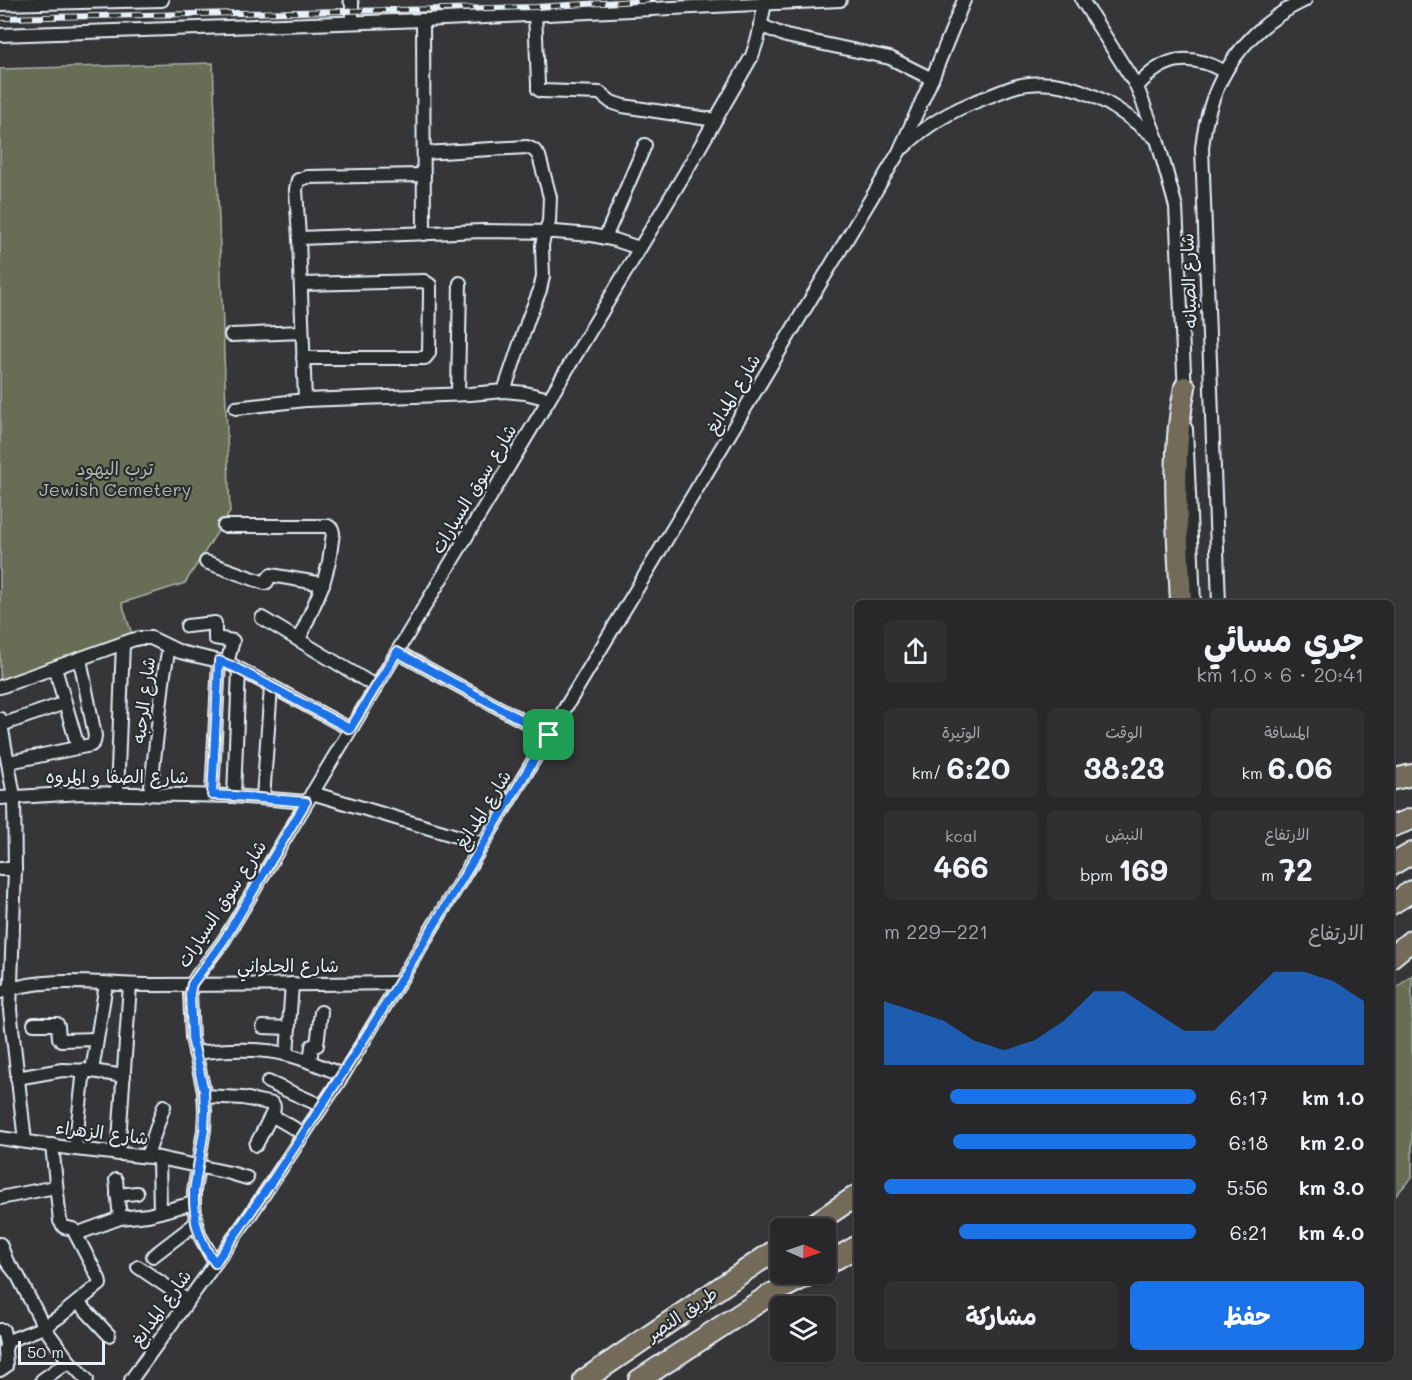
<!DOCTYPE html>
<html lang="ar">
<head>
<meta charset="utf-8">
<style>
  body { margin:0; font-family:Mali,"Playpen Sans Arabic",sans-serif; background:#303033; color:#f1f3f6; direction:rtl; height:100vh; display:flex; flex-direction:column; font-size:22px; white-space:nowrap }
  * { box-sizing:border-box; margin:0 }
  p { font-size:20px; color:#a5a6a9 }
  .icon { flex:none; width:33px; height:33px; fill:none; stroke:currentColor; stroke-width:2; stroke-linecap:round; stroke-linejoin:round }
  .map { position:relative; flex:1; overflow:hidden; direction:ltr }
  .side { position:absolute; left:854px; top:600px; width:540px; height:762px; display:flex; flex-direction:column; background:#28282b; border-radius:9px; box-shadow:0 2px 4px #0004,0 0 0 2px #444447; direction:rtl }
  .side>* { flex:none }
  .needle { width:39px; rotate:92deg }
  .controls { position:absolute; left:770px; top:1218px; display:grid; gap:12px }
  .controls a { display:grid; place-items:center; width:66px; height:66px; border-radius:9px; background:#28282b; box-shadow:0 2px 4px #0004,0 0 0 2px #444447; font-size:30px }
  .scale { position:absolute; left:18px; bottom:15px; width:87px; box-sizing:border-box; padding-left:6px; border:3px solid #e8f1f8; border-top:0; font-size:16px; line-height:21px; white-space:nowrap; color:#e8f1f8; -webkit-text-stroke:4px #2a2d2e; paint-order:stroke }
  .pin { position:absolute; display:grid; place-items:center; width:51px; height:51px; color:#fff; margin:-26px; border-radius:12px; box-shadow:0 3px 9px #0006 }
  .round { display:grid; place-items:center; flex:none; width:63px; height:63px; border-radius:9px; background:#303033 }
  .headline { display:flex; align-items:center; justify-content:space-between; height:102px; padding:0 30px }
  h1 { font-size:33px; font-weight:700; line-height:45px }
  .metrics { display:grid; grid-template-columns:repeat(3,1fr); gap:9px; height:102px; padding:6px 30px }
  .metrics div { display:grid; align-content:center; border-radius:9px; background:#303033; text-align:center }
  .metrics b { font-size:30px; font-weight:700 }
  .metrics small { font-size:16px; font-weight:400 }
  .metrics p { font-size:16px }
  .chart { height:168px; padding:12px 30px }
  .chart p { display:flex; justify-content:space-between }
  .chart svg { width:100%; height:108px; margin-top:6px; fill:#1a73e8; opacity:.7 }
  .primary-button { display:flex; gap:12px; margin-top:auto; padding:12px 30px }
  .primary-button a { flex:1; height:69px; border-radius:9px; background:#1a73e8; color:#fff; font-size:24px; font-weight:700; line-height:69px; text-align:center }
  .primary-button a+a { background:#303033; color:#f1f3f6 }
  ul { padding:0 30px; list-style:none; font-size:20px }
  li { display:grid; grid-template-columns:96px 72px 1fr; align-items:center; height:45px }
  li i { height:15px; border-radius:8px; background:#1a73e8 }
  .map>svg:first-child { display:block }
  .green { fill:#676e54; stroke:#a8b0a6; stroke-width:1.5 }
  .lines { fill:none; stroke-linecap:round; stroke-linejoin:round }
  .minor-casing { stroke:#e8f1f8; stroke-width:16 }
  .trunk-casing { stroke:#e8f1f8; stroke-width:24 }
  .minor { stroke:#2a2d2e; stroke-width:12 }
  .trunk { stroke:#736b5a; stroke-width:20 }
  .rail-casing { stroke:#e8f1f8; stroke-width:6 }
  .rail { stroke:#2a2d2e; stroke-width:4; stroke-dasharray:11; stroke-linecap:butt }
  .route-casing { stroke:#fff; stroke-width:12 }
  .route { stroke:#1a73e8; stroke-width:8 }
  .labels { text-anchor:middle; stroke-width:4.5; stroke-linejoin:round; paint-order:stroke }
  .street-label { font-size:18px; fill:#e8f1f8; stroke:#2a2d2e }
  .park-label { font-size:18px; fill:#aeb6ae; stroke:#2a2d2e }
</style>
</head>
<body>
<div class="map">
<svg width="1412" height="1380" viewBox="0 0 1412 1380">
  <rect width="100%" height="100%" fill="#363639"/>
  <filter id="ink" filterUnits="userSpaceOnUse"><feTurbulence type="fractalNoise" baseFrequency=".0167" numOctaves="2"/><feDisplacementMap in="SourceGraphic" scale="12" xChannelSelector="R" yChannelSelector="G"/><feConvolveMatrix kernelMatrix="1 2 1 2 8 2 1 2 1" color-interpolation-filters="sRGB"/></filter>
  <g filter="url(#ink)">
    <!-- green -->
    <g class="green">
      <polygon points="213,63 230,512 185,583 122,603 132,634 0,680 0,69"/>
      <polygon points="1412,975 1412,1177 1391,1201 1391,992"/>
    </g>
    <g class="lines">
      <defs>
        <g id="minor">
          <polyline points="350,0 352,4 352,22"/>
          <polyline points="1082,0 1137,87 1157,139 1176,207 1185,393"/>
          <polyline points="0,4 162,0"/>
          <polyline points="535,13 538,84 538,89 541,91 600,93 611,102 623,106 715,120"/>
          <polyline points="423,20 424,234"/>
          <polyline points="760,25 786,36 890,58 932,79"/>
          <polyline points="0,35 423,20 840,0"/>
          <path d="M1137,87C1163,56 1190,52 1225,72"/>
          <path d="M904,147C926,125 952,110 982,99C994,95 1007,88 1021,85C1074,75 1118,107 1157,139"/>
          <polyline points="424,153 527,147 534,150 539,156 550,197 549,222 545,232 542,245 543,276 540,290 529,317 504,391"/>
          <polyline points="299,238 296,189 298,180 307,177 424,175"/>
          <polyline points="605,238 645,145"/>
          <polyline points="301,284 424,281 430,285 430,294 429,353 425,358 303,358"/>
          <polyline points="231,335 302,332"/>
          <polyline points="458,394 460,283"/>
          <polyline points="305,400 470,394 504,391 525,393 549,399"/>
          <polyline points="236,408 305,400 299,238 483,231 555,232 591,235 615,240 639,248"/>
          <polyline points="1186,429 1194,603"/>
          <polyline points="224,526 328,526 332,529 333,533 329,562 323,584 299,640"/>
          <polyline points="206,562 265,583 267,582 269,577 271,575 323,584"/>
          <path d="M1219,603L1202,148C1209,80 1244,29 1305,0"/>
          <polyline points="262,618 375,686"/>
          <polyline points="187,626 215,623 215,638 233,641 227,663"/>
          <polyline points="397,652 549,735"/>
          <polyline points="55,668 78,747"/>
          <polyline points="0,687 132,640 140,638 151,638 180,652 219,661 230,664 350,729"/>
          <polyline points="0,719 14,796 15,869 10,1010 25,1141"/>
          <polyline points="1,725 65,703"/>
          <polyline points="9,762 91,745 94,742 95,736 80,659"/>
          <polyline points="312,793 483,844"/>
          <polyline points="117,794 123,644"/>
          <polyline points="150,794 164,674 169,647"/>
          <polyline points="212,795 219,661"/>
          <polyline points="234,796 239,669"/>
          <polyline points="0,798 82,793 234,796 306,802"/>
          <polyline points="263,798 271,687"/>
          <polyline points="0,869 15,869"/>
          <path d="M0,992C51,974 106,986 159,985C239,985 318,984 398,983"/>
          <polyline points="34,1024 57,1024 58,1026 59,1038 61,1040 97,1039"/>
          <polyline points="263,1027 289,1028"/>
          <path d="M195,1053C226,1049 259,1047 289,1055C308,1060 325,1068 343,1075"/>
          <polyline points="287,1054 292,984"/>
          <polyline points="310,1062 312,1046 317,1045 321,1012"/>
          <polyline points="92,1071 106,984"/>
          <polyline points="17,1078 62,1070 92,1071 124,1076"/>
          <polyline points="268,1082 322,1106"/>
          <path d="M204,1096L243,1098L273,1104C276,1108 271,1112 273,1116L304,1134"/>
          <polyline points="0,1138 75,1149 159,1158 230,1173 247,1178"/>
          <polyline points="256,1145 272,1114"/>
          <polyline points="75,1149 84,1070"/>
          <polyline points="118,1154 130,985"/>
          <polyline points="147,1156 164,1106"/>
          <polyline points="159,1158 160,1212"/>
          <polyline points="116,1180 120,1218"/>
          <polyline points="117,1195 137,1193"/>
          <polyline points="0,1198 55,1187"/>
          <polyline points="76,1234 120,1218 148,1215 194,1203"/>
          <polyline points="0,1244 7,1262 18,1276 44,1327 69,1361 87,1380"/>
          <polyline points="153,1256 196,1223"/>
          <polyline points="215,1263 200,1236 196,1223 194,1203 194,1191 204,1130 205,1111 204,1091 192,1038 190,993 192,984 197,976 224,940 685,173 752,56 758,38 765,3"/>
          <polyline points="138,1267 188,1301"/>
          <polyline points="78,1302 109,1335"/>
          <polyline points="0,1330 3,1330 6,1344"/>
          <polyline points="0,1370 6,1366 5,1349 8,1341 44,1327 59,1317 100,1284 99,1279 73,1229 64,1227 60,1221 52,1145"/>
          <polyline points="42,1380 69,1361"/>
          <polyline points="131,1380 250,1215 343,1075 549,735 899,152 932,79 964,0"/>
        </g>
        <g id="trunk">
          <path d="M1181,603C1178,531 1170,459 1185,387"/>
          <polyline points="1390,780 1412,775"/>
          <polyline points="1390,827 1412,819"/>
          <polyline points="1390,866 1412,853"/>
          <polyline points="1390,905 1412,891"/>
          <polyline points="1390,958 1412,940"/>
          <polyline points="808,1228 856,1196"/>
          <polyline points="825,1265 856,1247"/>
          <polyline points="584,1380 780,1247"/>
          <polyline points="639,1380 768,1296 810,1274"/>
        </g>
      </defs>
      <!-- minor casing -->
      <use href="#minor" class="minor-casing"/>
      <!-- trunk casing -->
      <use href="#trunk" class="trunk-casing"/>
      <!-- minor -->
      <use href="#minor" class="minor"/>
      <!-- trunk -->
      <use href="#trunk" class="trunk"/>
      <defs>
        <polyline id="rail" points="0,18 536,7 653,0"/>
      </defs>
      <!-- rail casing -->
      <use href="#rail" class="rail-casing"/>
      <!-- rail -->
      <use href="#rail" class="rail"/>
    </g>
  </g>
  <g class="lines" filter="url(#ink)">
    <defs>
      <path id="route" d="M397,652L549,735C441,913 336,1094 215,1263L207,1251L200,1236L196,1223L194,1203V1191L204,1130L205,1111L204,1091L192,1038L190,993L192,984L224,940L306,802L234,796L212,795L219,661L234,667L350,729Z"/>
    </defs>
    <!-- route casing -->
    <use href="#route" class="route-casing"/>
    <!-- route -->
    <use href="#route" class="route"/>
  </g>
  <g class="labels">
    <!-- street labels -->
    <g class="street-label">
      <text transform="translate(1189 281) rotate(-92)" y="6">شارع الصيانه</text>
      <text transform="translate(733 394) rotate(-59)" y="6">شارع المدابغ</text>
      <text transform="translate(474 489) rotate(-59)" y="6">شارع سوق السيارات</text>
      <text transform="translate(144 700) rotate(-83)" y="6">شارع الرحبه</text>
      <text x="117" y="783">شارع الصفا و المروه</text>
      <text transform="translate(483 810) rotate(-58)" y="6">شارع المدابغ</text>
      <text transform="translate(222 904) rotate(-57)" y="6">شارع سوق السيارات</text>
      <text x="288" y="972">شارع الحلواني</text>
      <text transform="translate(102 1133) rotate(7)" y="6">شارع الزهراء</text>
      <text transform="translate(161 1308) rotate(-54)" y="6">شارع المدابغ</text>
      <text transform="translate(682 1314) rotate(-34)" y="6">طريق النصر</text>
    </g>
    <!-- park labels -->
    <g class="park-label">
      <text x="115" y="475">ترب اليهود<tspan x="115" dy="21">Jewish Cemetery</tspan></text>
    </g>
  </g>
</svg>
<div class="controls">
<a><svg class="needle" viewBox="-14 -14 28 28"><path d="M0-13l5 13h-10z" fill="#e53935"/><path d="M0 13l5-13h-10z" fill="#a5a6a9"/></svg></a>
<a><svg class="icon" aria-label="layers" viewBox="0 0 24 24"><path d="M12 4l9 5-9 5-9-5zM3 14l9 5 9-5"/></svg></a>
</div>
<div class="scale">50 m</div>
<div class="pin" style="left:549px;top:735px;background:#1e9e55"><svg class="icon" aria-label="arrive" viewBox="0 0 24 24"><path d="M6 21V4h12l-3 4 3 4H6"/></svg></div>
<section class="side">
<div class="headline"><div><h1>جري مسائي</h1><p>20:41 · 6 × 1.0 km</p></div><a class="round"><svg class="icon" aria-label="share" viewBox="0 0 24 24"><path d="M12 15V3M7 8l5-5 5 5M5 13v7h14v-7"/></svg></a></div>
<div class="metrics">
<div><p>المسافة</p><b>6.06<small> km</small></b></div>
<div><p>الوقت</p><b>38:23</b></div>
<div><p>الوتيرة</p><b>6:20<small> /km</small></b></div>
</div>
<div class="metrics">
<div><p>الارتفاع</p><b>72<small> m</small></b></div>
<div><p>النبض</p><b>169<small> bpm</small></b></div>
<div><p>kcal</p><b>466</b></div>
</div>
<div class="chart"><p><span>الارتفاع</span>221–229 m</p>
<svg viewBox="0 0 160 44" preserveAspectRatio="none"><path d="M0 44V18L10 22L20 26L30 34L40 38L50 34L60 26L70 14L80 14L90 22L100 30L110 30L120 18L130 6L140 6L150 10L160 18V44z"/></svg>
</div>
<ul>
<li><b>1.0 km</b>6:17<i style="width:79%"></i></li>
<li><b>2.0 km</b>6:18<i style="width:78%"></i></li>
<li><b>3.0 km</b>5:56<i style="width:100%"></i></li>
<li><b>4.0 km</b>6:21<i style="width:76%"></i></li>
</ul>
<div class="primary-button"><a>حفظ</a><a>مشاركة</a></div>
</section>
</div>
</body>
</html>
